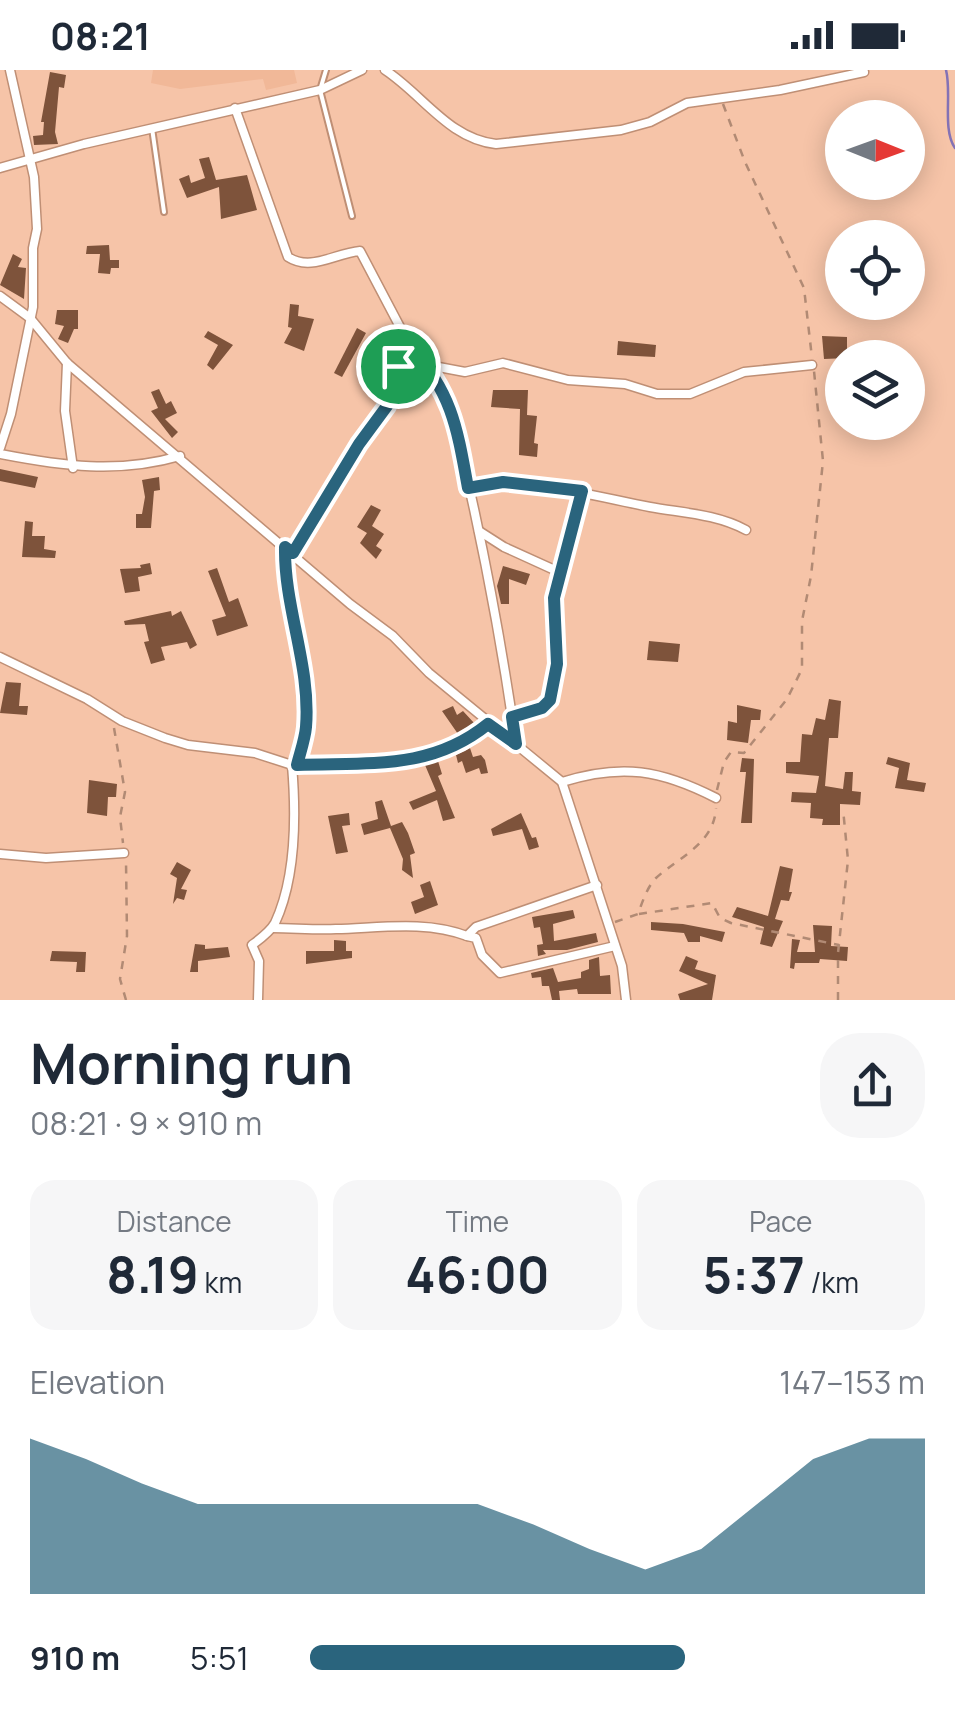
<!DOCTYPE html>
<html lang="en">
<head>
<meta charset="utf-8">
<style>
  body { margin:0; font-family:Manrope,sans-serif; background:#f6f6f7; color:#1f2937; height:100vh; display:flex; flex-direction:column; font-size:38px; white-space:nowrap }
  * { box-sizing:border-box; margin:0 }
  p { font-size:32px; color:#747a83 }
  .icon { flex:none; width:55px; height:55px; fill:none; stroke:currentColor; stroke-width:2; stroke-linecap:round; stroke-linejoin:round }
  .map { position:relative; height:930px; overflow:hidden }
  .details { display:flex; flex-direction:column; background:#fff; flex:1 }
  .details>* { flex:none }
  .needle { width:65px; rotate:91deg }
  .buttons { position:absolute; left:825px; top:30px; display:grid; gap:20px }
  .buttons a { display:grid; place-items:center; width:100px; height:100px; border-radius:50%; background:#fff; box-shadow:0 5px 25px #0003; font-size:50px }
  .pin { position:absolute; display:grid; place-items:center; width:85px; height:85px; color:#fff; margin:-42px; border:5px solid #fff; border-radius:50%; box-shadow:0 2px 10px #0007 }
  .round { display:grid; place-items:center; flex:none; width:105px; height:105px; border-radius:40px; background:#f6f6f7 }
  .overview { display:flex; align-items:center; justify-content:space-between; height:170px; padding:0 30px }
  h1 { font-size:55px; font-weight:700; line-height:75px }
  .stats { display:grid; grid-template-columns:repeat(3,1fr); gap:15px; height:170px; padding:10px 30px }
  .stats div { display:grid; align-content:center; border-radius:25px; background:#f6f6f7; text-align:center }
  .stats b { font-size:50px; font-weight:700 }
  .stats small { font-size:28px; font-weight:400 }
  .stats p { font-size:28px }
  .chart { height:280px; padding:20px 30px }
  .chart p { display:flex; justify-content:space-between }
  .chart svg { width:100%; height:180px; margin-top:10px; fill:#2a647d; opacity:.7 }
  ul { padding:0 30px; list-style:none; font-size:32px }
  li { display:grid; grid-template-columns:160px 120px 1fr; align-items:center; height:75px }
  li i { height:25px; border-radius:12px; background:#2a647d }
  .status { display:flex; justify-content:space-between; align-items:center; height:70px; padding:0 50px; background:#fff; direction:ltr }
  .status svg { height:28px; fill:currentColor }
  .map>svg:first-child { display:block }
  .built { fill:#f1b898 }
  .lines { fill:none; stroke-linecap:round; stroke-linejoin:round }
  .stream { stroke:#8472b5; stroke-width:2.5 }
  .building { fill:#7e533b }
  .lane-casing { stroke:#bf8f75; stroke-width:8 }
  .street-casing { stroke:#bf8f75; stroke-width:11 }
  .path { stroke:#b18a74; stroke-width:2.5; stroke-dasharray:8 8; stroke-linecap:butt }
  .lane { stroke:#fff; stroke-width:4 }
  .street { stroke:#fff; stroke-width:8 }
  .route-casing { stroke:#fff; stroke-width:20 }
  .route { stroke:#2a647d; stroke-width:12 }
</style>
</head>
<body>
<div class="status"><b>08:21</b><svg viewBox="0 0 49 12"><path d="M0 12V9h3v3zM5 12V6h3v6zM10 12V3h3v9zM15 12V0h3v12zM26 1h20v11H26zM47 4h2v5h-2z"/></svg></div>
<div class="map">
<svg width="955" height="930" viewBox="0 0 955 930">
  <rect width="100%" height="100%" fill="#f6c4a8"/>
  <!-- built -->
  <polygon class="built" points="153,0 294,0 297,13 266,20 263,9 180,19 151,13"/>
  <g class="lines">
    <!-- stream -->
    <path class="stream" d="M946,0C952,23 942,59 955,78"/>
  </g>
  <!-- building -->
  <g class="building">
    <polygon points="50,2 66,5 64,18 59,17 55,62 58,74 34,75 33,66 43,65 44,52 41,52"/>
    <polygon points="209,87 216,110 247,105 257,140 221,149 219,117 187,128 179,109 189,105 191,113 205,108 199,89"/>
    <polygon points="109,175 110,190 119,190 119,198 111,198 110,204 98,203 100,184 86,184 87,176"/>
    <polygon points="13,184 22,189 18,197 26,198 24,229 0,215"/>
    <polygon points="290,234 299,235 298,246 314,249 304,281 284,273 292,258 288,257"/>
    <polygon points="57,240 78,240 78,259 74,259 68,273 58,269 64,256 55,254"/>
    <polygon points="357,258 366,263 342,307 334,303"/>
    <polygon points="208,261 233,275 213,300 207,295 218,275 204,267"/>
    <polygon points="822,266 847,267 847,288 824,289"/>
    <polygon points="618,271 656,275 655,287 617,285"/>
    <polygon points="159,319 166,334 171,331 177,343 165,349 178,362 172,368 151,341 158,338 151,322"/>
    <polygon points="493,320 528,320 527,345 537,346 534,373 538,374 537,387 519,385 520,339 491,337"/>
    <polygon points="0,399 38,407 35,418 0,411"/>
    <polygon points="159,407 160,420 154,421 151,458 136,458 136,444 142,444 145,427 142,410"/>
    <polygon points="371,435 381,440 372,456 384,464 376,476 382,480 376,489 360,473 367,463 357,457"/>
    <polygon points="25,451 33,452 32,466 45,466 44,479 56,481 55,488 22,487"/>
    <polygon points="150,493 152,504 138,507 140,521 125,523 120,499 141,498 140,495"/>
    <polygon points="503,496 530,504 526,515 509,509 509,534 501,534 497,516"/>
    <polygon points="217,498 229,532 238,528 248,556 217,566 212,550 226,546 208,501"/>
    <polygon points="171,541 172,546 181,541 197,575 190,579 187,572 161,577 165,590 151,594 144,572 149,571 145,554 125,555 124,551"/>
    <polygon points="649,571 680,574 678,592 647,590"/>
    <polygon points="6,612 21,613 19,636 28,636 27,645 0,643"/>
    <polygon points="829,629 841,631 838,668 829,668 825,716 843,719 845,702 853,702 852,721 861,722 860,735 840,734 840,755 822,755 823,749 810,748 811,733 791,732 792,722 816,723 819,706 786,703 786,692 800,692 802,664 812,665 816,648 825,650"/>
    <polygon points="737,635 761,640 760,650 751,650 748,673 727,670 728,651 737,653"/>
    <polygon points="453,636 457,645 463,641 475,654 458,664 442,641"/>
    <polygon points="470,678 473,687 481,685 485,690 488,703 481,704 479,698 466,703 462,691 458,693 456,685"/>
    <polygon points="888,687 910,693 907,710 926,713 924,722 895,718 899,698 886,694"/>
    <polygon points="742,688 754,689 752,753 741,753 746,702 740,702"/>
    <polygon points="438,691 442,704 438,706 455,748 443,751 437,730 413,740 409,732 436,721 425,695"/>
    <polygon points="89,710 117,714 116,727 108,727 107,746 87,743"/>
    <polygon points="382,730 391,756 402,752 408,763 415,783 410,785 413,808 402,800 403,789 390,758 364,765 361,754 378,749 375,732"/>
    <polygon points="349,743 350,755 342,756 348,782 336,784 328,746"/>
    <polygon points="521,743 532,768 536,767 539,777 529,780 522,759 493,766 491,759"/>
    <polygon points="177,792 191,800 181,819 187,820 184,830 177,828 173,834 177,808 170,804"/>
    <polygon points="780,796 793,799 789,822 792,822 789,831 781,830 775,849 783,851 772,877 760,874 764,857 732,847 737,837 768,846"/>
    <polygon points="430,811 438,835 415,844 411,832 424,827 420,815"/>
    <polygon points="573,840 575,848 553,854 554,871 596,863 598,872 567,880 543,880 546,884 538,886 537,875 543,874 540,857 534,858 532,847"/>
    <polygon points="651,852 683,854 725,862 722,872 700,866 700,872 688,872 684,863 651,860"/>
    <polygon points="813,855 832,856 831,876 848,877 847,891 820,889 819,893 795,893 794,899 790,898 792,869 800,870 797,882 815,882"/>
    <polygon points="334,870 346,871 346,881 352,881 352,888 306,894 306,881 334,881"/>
    <polygon points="195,874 205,875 205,879 228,877 230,887 198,891 198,902 190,902"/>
    <polygon points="52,881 86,882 85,902 76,902 77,892 50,891"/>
    <polygon points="686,886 698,891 695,899 716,905 712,930 680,930 678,924 708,914 679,901"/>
    <polygon points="599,887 600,906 610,905 611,924 578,924 577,919 559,921 560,930 552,930 549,916 542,916 541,907 532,908 531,903 553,898 558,912 581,908 581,902 589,899 589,890"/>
  </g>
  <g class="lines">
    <defs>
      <g id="lane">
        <polyline points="326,0 320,20 352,146"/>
        <polyline points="152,58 164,142"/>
      </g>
      <g id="street">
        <path d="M385,0C423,25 449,69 496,74L621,60L650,52L687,33L780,20L864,2"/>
        <path d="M235,38L288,187C311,202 335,183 360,181L410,276L442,315L451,339C478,449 500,561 516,674"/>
        <polyline points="0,98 84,74 320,20 362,0"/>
        <polyline points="0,226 30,248 67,293 350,534 393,566 429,603 562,712 622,896 626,930"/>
        <polyline points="67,293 65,341 73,398"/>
        <polyline points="428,295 465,302 503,293 568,310 625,314 657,324 690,324 744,302 812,295"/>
        <polyline points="0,378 11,344 33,237 33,178 37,159 34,107 10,0"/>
        <path d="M0,384C62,396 118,404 180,386"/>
        <path d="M468,418C530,407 588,425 650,437C683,443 716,444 746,460"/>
        <polyline points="479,461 504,477 559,502"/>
        <path d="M285,477C284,538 311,596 306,656C305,669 300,682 297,695"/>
        <polyline points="293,483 359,374 387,336 397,295 410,276"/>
        <polyline points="0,587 87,629 122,651 165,668 188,675 255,683 292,695 419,689 454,678 488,654"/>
        <polyline points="512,647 543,638 550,630 557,594 554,527 581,421"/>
        <path d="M562,712C622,693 661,700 716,728"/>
        <polyline points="0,784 46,788 124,783"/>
        <path d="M273,858C294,858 315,860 336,859C379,858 426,850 467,866L476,857L597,815"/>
        <polyline points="467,866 476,868 482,885 500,903 615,876"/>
        <path d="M258,930L259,891L252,875C260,869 270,862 275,853C296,808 296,743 292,695"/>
      </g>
    </defs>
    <!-- lane casing -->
    <use href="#lane" class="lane-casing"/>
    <!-- street casing -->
    <use href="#street" class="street-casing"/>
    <!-- path -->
    <g class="path">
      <polyline points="723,34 745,92 804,218 812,288"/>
      <polyline points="114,658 125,722 120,747 123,773"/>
      <polyline points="717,720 724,692 731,682 744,683 787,629 802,599 802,551 811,506 823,391 814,301"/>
      <polyline points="639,844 712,833 720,848 731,853 839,875"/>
      <path d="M615,852L638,844C642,833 647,817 656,808C679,787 714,774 716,738"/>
      <polyline points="126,930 120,909 127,866 126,791"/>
      <polyline points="838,930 838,883 848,790 843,739"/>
    </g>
    <!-- lane -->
    <use href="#lane" class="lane"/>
    <!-- street -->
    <use href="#street" class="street"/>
  </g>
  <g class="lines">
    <defs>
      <path id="route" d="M410,276C452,323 457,357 468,418L503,412L582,421L554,528L557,594L550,630L542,638L512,647L516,674L488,654C430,701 367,692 297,695C300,683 305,669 306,657C311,596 284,538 285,477L293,483L359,374L387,336L398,296Z"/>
    </defs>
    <!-- route casing -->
    <use href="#route" class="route-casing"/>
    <!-- route -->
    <use href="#route" class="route"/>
  </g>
</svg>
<div class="buttons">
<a><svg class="needle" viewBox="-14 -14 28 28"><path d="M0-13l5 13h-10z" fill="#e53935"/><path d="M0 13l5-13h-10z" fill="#747a83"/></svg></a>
<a><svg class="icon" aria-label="locate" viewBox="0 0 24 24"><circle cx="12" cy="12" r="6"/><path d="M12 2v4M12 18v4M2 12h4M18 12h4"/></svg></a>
<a><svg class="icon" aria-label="layers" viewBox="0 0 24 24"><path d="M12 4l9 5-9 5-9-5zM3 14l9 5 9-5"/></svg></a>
</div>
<div class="pin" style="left:398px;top:296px;background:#1e9e55"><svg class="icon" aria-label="arrive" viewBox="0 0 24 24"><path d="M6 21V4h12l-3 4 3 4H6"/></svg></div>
</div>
<section class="details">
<div class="overview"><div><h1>Morning run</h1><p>08:21 · 9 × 910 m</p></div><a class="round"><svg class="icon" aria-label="share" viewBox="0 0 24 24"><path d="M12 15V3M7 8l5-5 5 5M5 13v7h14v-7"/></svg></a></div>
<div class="stats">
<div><p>Distance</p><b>8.19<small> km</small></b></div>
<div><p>Time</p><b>46:00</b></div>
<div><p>Pace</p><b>5:37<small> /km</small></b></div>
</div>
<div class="chart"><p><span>Elevation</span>147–153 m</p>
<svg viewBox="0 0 160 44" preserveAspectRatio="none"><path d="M0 44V6L10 11L20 17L30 22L40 22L50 22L60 22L70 22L80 22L90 27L100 33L110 38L120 33L130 22L140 11L150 6L160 6V44z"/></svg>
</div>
<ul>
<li><b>910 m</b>5:51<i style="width:61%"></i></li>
</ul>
</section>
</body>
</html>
